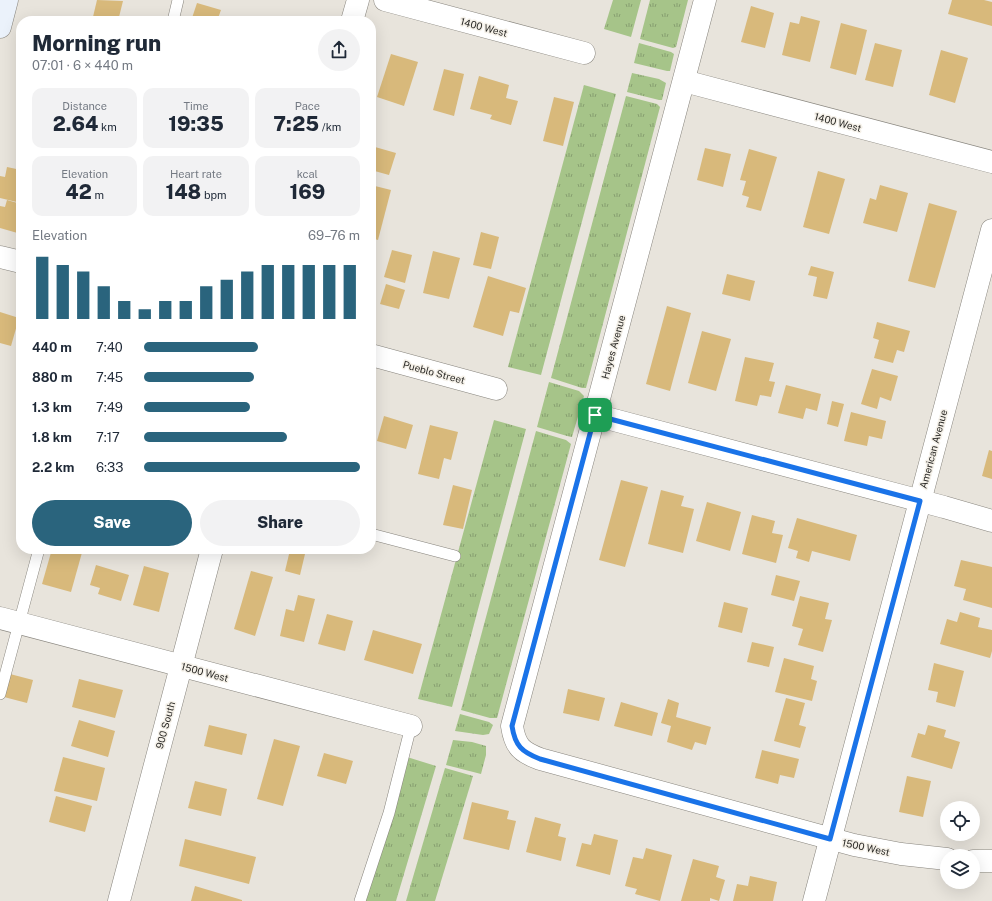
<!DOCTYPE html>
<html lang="en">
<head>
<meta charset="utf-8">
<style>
  body { margin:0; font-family:"Public Sans",sans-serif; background:#f2f2f3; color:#1f2937; height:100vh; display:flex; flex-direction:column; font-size:15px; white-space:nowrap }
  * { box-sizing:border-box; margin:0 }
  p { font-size:13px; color:#747a83 }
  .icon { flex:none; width:22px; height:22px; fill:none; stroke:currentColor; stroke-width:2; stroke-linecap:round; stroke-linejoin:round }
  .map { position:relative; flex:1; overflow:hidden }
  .panel { position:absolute; left:16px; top:16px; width:360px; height:538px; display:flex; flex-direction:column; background:#fff; border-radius:16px; box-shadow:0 4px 16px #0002 }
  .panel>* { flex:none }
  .tools { position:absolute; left:940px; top:801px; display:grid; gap:8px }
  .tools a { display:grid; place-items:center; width:40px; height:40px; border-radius:50%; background:#fff; box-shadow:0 4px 16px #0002; font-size:20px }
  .pin { position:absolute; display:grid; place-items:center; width:34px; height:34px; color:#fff; margin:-17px; border-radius:8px; box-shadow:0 2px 6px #0006 }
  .round { display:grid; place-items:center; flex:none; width:42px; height:42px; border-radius:21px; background:#f2f2f3 }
  .head { display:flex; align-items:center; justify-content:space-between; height:68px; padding:0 16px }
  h1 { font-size:22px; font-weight:800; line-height:30px }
  .figures { display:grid; grid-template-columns:repeat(3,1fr); gap:6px; height:68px; padding:4px 16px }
  .figures div { display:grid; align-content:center; border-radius:10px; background:#f2f2f3; text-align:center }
  .figures b { font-size:20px; font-weight:800 }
  .figures small { font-size:11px; font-weight:400 }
  .figures p { font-size:11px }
  .chart { height:112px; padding:8px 16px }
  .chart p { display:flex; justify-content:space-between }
  .chart svg { width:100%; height:72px; margin-top:4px; stroke:#2a647d; stroke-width:6 }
  .primary-button { display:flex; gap:8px; margin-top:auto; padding:8px 16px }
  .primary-button a { flex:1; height:46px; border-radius:24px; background:#2a647d; color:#fff; font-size:16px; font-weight:800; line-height:46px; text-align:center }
  .primary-button a+a { background:#f2f2f3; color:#1f2937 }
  ul { padding:0 16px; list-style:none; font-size:13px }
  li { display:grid; grid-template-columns:64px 48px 1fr; align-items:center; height:30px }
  li i { height:10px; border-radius:5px; background:#2a647d }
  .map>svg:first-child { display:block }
  .grass { fill:url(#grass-tufts) }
  .building { fill:#d8b97b }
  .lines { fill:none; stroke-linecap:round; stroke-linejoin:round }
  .lane-casing { stroke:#88857e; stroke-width:12 }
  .street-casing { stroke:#88857e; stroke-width:23 }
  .secondary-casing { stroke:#88857e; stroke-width:23 }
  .lane { stroke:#fff; stroke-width:11 }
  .street { stroke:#fff; stroke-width:22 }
  .secondary { stroke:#ebf2fb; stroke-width:22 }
  .route-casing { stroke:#fff; stroke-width:8 }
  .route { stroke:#1a73e8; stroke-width:5 }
  .labels { text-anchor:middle; stroke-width:3; stroke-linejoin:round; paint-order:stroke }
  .street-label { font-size:10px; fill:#2b2a27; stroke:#f5f1e9 }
</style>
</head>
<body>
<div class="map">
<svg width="992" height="901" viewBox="0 0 992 901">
  <defs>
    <pattern id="grass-tufts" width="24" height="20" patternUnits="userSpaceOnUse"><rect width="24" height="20" fill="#a6c489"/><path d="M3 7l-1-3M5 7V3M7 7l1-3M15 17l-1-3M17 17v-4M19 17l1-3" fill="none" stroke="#879f70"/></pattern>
  </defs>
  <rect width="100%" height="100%" fill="#e8e4dc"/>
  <!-- grass -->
  <g class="grass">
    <polygon points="613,0 641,0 631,37 604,29"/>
    <polygon points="650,0 688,0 676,47 673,48 640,39"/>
    <polygon points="639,43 671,52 674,54 670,71 667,71 634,63"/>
    <polygon points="632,73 659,79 666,83 662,100 659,100 627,92"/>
    <polygon points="584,85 616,94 541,375 508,367"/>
    <polygon points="626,96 657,104 660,107 586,388 582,388 551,378"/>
    <polygon points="549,382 579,391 584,396 572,437 567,436 537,427"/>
    <polygon points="494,420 526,429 452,707 418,699"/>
    <polygon points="536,431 566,440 571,444 497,718 490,718 461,710"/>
    <polygon points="460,714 489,722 493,725 489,734 483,735 455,731"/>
    <polygon points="453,740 472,742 486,746 486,755 481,774 446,765"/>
    <polygon points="407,757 436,766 396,901 362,901"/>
    <polygon points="445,768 473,776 435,901 406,901"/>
  </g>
  <!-- building -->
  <g class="building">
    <polygon points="97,0 123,1 118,21 92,21"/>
    <polygon points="952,0 984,0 992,2 992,26 948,14"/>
    <polygon points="197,3 221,10 217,21 191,21"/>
    <polygon points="751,6 774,13 765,48 741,42"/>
    <polygon points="252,16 268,21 251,21"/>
    <polygon points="277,16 294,20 294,21 276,21"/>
    <polygon points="801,16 820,21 810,62 782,55 790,22 799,24"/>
    <polygon points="841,23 867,30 856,75 830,68"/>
    <polygon points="875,43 902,50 893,87 865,80"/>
    <polygon points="941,50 968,58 955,103 929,95"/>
    <polygon points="391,54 418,62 404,106 377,97"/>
    <polygon points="444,69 464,74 454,116 433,110"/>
    <polygon points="479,76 509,85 506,98 518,101 511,125 490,119 492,115 470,109"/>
    <polygon points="554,97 574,102 563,146 543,141"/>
    <polygon points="375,147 396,153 389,175 371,170 371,161"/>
    <polygon points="705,148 731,154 723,187 697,180"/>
    <polygon points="749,149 777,157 761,211 746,207 749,197 742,195 746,181 740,180"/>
    <polygon points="7,167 21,170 21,203 0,198 0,176 5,177"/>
    <polygon points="818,171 845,179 829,234 803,227"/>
    <polygon points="371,185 391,190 378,240 371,238"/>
    <polygon points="880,185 908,193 897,232 863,223 870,198 876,200"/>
    <polygon points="7,200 21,204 21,234 0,228 0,206 5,207"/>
    <polygon points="929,203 957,211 935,288 908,281"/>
    <polygon points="481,232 499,237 491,269 473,265"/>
    <polygon points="392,250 412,255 405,283 384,277"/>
    <polygon points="433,251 460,258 449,299 423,293"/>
    <polygon points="811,266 834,272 827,299 813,296 817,277 808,275"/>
    <polygon points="727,274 755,281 750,301 722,294"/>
    <polygon points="488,276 526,288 519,313 510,311 503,336 473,327"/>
    <polygon points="386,284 405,290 399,309 380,304"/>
    <polygon points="667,306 691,313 670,391 646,384"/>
    <polygon points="0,312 19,318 11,346 0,343"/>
    <polygon points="877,322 910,331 904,352 897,350 893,363 874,358 879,340 873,338"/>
    <polygon points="702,331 731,339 716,391 688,383"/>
    <polygon points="745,357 774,363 769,381 775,382 771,397 760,395 757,406 735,401"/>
    <polygon points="872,369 898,376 891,401 880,397 877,409 861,404"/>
    <polygon points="786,385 821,394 817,411 806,408 803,419 778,413"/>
    <polygon points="832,401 844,404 838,427 827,424"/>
    <polygon points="851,412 886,421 882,439 869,436 867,446 844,441"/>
    <polygon points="384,416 413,425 406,449 377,441"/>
    <polygon points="430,425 458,432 451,460 444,458 439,479 418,474"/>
    <polygon points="989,450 992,451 992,479 982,476"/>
    <polygon points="621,480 648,487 625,567 599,560"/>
    <polygon points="453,485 472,490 463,529 443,525"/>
    <polygon points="661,490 684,496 681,506 694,509 683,553 648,544"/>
    <polygon points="707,502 741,512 730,551 696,541"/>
    <polygon points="752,515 775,521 772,533 783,535 776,563 742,554"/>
    <polygon points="797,518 857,535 850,561 812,551 809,562 796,558 798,551 788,548"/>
    <polygon points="52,549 83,549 71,592 42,584"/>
    <polygon points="290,550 305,554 300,575 285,571"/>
    <polygon points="961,560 992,567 992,608 963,600 966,589 954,586"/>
    <polygon points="96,565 129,575 121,601 98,594 100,588 90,585"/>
    <polygon points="144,566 169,573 159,612 133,605"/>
    <polygon points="251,571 273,577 255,636 234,629"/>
    <polygon points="776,575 800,581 794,601 771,595"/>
    <polygon points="298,595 315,599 304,642 280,636 286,609 294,611"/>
    <polygon points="800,596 829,603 825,619 832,620 823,652 798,645 803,629 792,626"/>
    <polygon points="724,602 748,608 742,633 718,627"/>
    <polygon points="960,612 980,618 978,627 992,630 992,651 990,658 940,644 947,619 957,622"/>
    <polygon points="327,614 353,621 345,651 318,644"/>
    <polygon points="373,630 422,644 413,674 364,660"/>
    <polygon points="752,642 774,647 769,667 747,662"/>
    <polygon points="784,658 814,666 811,679 817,681 812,701 775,692"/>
    <polygon points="934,663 964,671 955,707 936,702 938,692 928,690"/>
    <polygon points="10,674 33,680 27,703 4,697"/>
    <polygon points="79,679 123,690 115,718 72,707"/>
    <polygon points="568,689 605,698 599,721 563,713"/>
    <polygon points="786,698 805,703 799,725 806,727 800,748 774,741"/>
    <polygon points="668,699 679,703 676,717 711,727 706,745 695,742 692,750 667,742 671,726 661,723"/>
    <polygon points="621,702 658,713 652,736 614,726"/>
    <polygon points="79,720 115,731 108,757 71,746"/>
    <polygon points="209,725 247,734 242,755 204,746"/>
    <polygon points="928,725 946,730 944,737 960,742 952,769 911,757 918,733 925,735"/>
    <polygon points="274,739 300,746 283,806 257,799"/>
    <polygon points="762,750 799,759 794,778 780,775 778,784 755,778"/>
    <polygon points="324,753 353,761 346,784 317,776"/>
    <polygon points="63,757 105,768 97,801 54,791"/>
    <polygon points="907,776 931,781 923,817 899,812"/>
    <polygon points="195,781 227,789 221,816 188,808"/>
    <polygon points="56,796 92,806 85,832 49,822"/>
    <polygon points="472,802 509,811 507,819 516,821 509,850 463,839"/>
    <polygon points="535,817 561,824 558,836 566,838 561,861 526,852"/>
    <polygon points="594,834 618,840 610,875 576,866 582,843 591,845"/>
    <polygon points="185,839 256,857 249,884 179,866"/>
    <polygon points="646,848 672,855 660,901 635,894 637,889 625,886 633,857 643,859"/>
    <polygon points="693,859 719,866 716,877 725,880 719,901 710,898 710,901 681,901"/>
    <polygon points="750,876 777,882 773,901 733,901 737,884 748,886"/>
    <polygon points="195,886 242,900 242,901 191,901"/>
  </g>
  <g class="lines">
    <defs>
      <g id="lane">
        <polyline points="173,21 178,0"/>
        <polyline points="371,534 455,556"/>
        <polyline points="0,694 39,549"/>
        <polyline points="360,901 389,813 411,726"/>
      </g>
      <g id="street">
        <polyline points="385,0 584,53"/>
        <path d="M705,0L512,726C515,746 521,752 540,759L854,845L901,854L947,859"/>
        <polyline points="352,21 358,0"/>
        <polyline points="684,81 992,162"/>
        <polyline points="0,257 21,262"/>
        <polyline points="371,355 496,389"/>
        <polyline points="595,415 944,507 992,521"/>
        <polyline points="0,618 411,726"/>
        <polyline points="973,861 992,861"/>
        <polyline points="119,901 212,549"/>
        <polyline points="814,901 992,230"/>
      </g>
      <polyline id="secondary" points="0,27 7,0"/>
    </defs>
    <!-- lane casing -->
    <use href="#lane" class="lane-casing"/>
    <!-- street casing -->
    <use href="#street" class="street-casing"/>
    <!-- secondary casing -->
    <use href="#secondary" class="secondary-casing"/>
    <!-- lane -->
    <use href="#lane" class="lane"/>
    <!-- street -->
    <use href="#street" class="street"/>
    <!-- secondary -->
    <use href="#secondary" class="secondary"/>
  </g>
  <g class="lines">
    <defs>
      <path id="route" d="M595,415L920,501L830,839L540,759C522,752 515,746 512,726Z"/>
    </defs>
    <!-- route casing -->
    <use href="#route" class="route-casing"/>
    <!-- route -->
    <use href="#route" class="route"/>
  </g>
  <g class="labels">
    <!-- street labels -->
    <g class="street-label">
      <text transform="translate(484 27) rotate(15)" y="4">1400 West</text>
      <text transform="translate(838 122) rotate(15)" y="4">1400 West</text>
      <text transform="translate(613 347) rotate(-75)" y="4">Hayes Avenue</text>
      <text transform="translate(434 372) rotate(15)" y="4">Pueblo Street</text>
      <text transform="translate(933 449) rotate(-75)" y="4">American Avenue</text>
      <text transform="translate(205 672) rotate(15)" y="4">1500 West</text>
      <text transform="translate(165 725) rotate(-75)" y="4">900 South</text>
      <text transform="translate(866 847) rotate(12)" y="4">1500 West</text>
    </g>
  </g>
</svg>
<div class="tools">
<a><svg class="icon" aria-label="locate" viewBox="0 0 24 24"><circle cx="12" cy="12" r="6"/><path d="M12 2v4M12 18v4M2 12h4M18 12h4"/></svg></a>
<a><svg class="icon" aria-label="layers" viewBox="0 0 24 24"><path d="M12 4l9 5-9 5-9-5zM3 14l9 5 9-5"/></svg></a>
</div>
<div class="pin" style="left:595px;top:415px;background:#1e9e55"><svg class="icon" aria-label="arrive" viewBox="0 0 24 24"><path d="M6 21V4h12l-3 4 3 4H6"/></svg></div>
<section class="panel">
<div class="head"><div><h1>Morning run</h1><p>07:01 · 6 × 440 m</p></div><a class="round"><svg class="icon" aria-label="share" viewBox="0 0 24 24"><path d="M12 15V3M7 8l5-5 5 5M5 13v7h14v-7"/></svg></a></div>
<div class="figures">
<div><p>Distance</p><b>2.64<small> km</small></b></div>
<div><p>Time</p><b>19:35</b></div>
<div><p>Pace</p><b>7:25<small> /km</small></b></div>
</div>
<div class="figures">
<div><p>Elevation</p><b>42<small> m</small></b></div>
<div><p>Heart rate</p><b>148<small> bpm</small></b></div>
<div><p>kcal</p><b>169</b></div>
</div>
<div class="chart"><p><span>Elevation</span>69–76 m</p>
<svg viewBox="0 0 160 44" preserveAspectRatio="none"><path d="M5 44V6M15 44V11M25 44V15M35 44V24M45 44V33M55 44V38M65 44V33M75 44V33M85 44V24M95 44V20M105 44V15M115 44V11M125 44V11M135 44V11M145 44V11M155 44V11"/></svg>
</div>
<ul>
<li><b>440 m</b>7:40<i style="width:53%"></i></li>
<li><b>880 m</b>7:45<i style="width:51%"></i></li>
<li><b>1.3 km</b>7:49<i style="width:49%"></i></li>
<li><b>1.8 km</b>7:17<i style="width:66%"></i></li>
<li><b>2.2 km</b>6:33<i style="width:100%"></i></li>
</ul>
<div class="primary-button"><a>Save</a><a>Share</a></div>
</section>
</div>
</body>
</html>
